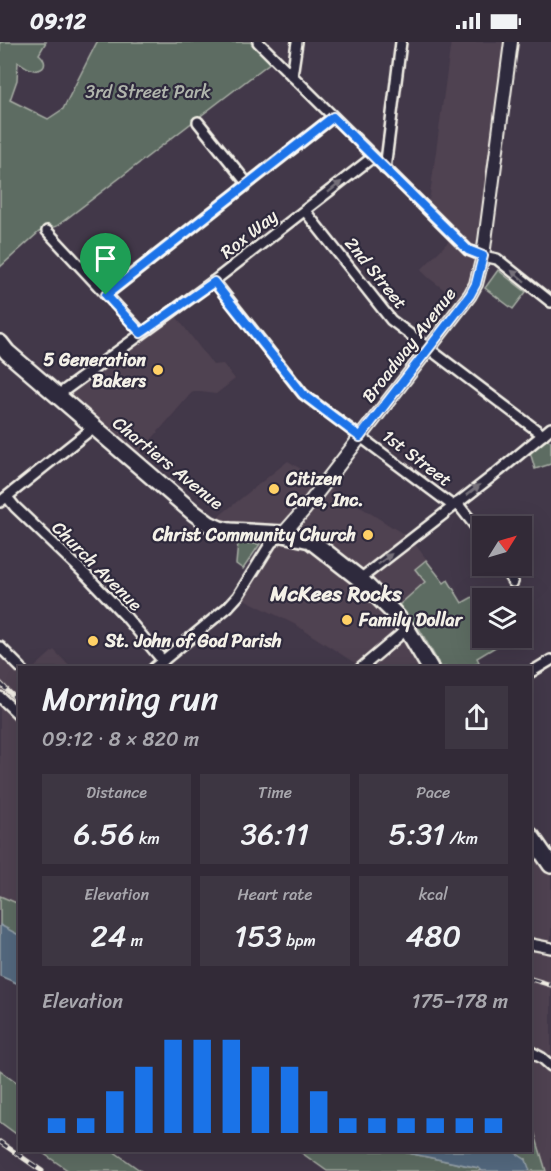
<!DOCTYPE html>
<html lang="en">
<head>
<meta charset="utf-8">
<style>
  body { margin:0; font-family:Sriracha,sans-serif; background:#3d3642; color:#f1f3f6; height:100vh; display:flex; flex-direction:column; font-size:22px; white-space:nowrap }
  * { box-sizing:border-box; margin:0 }
  p { font-size:20px; color:#a8a7ad }
  .icon { flex:none; width:33px; height:33px; fill:none; stroke:currentColor; stroke-width:2; stroke-linecap:round; stroke-linejoin:round }
  .map { position:relative; flex:1; overflow:hidden }
  .side { position:absolute; left:18px; top:624px; width:514px; height:486px; display:flex; flex-direction:column; background:#322a37; border-radius:0px; box-shadow:0 6px 24px #0002,0 0 0 2px #4d4652 }
  .side>* { flex:none }
  .needle { width:39px; rotate:53deg }
  .fabs { position:absolute; left:472px; top:474px; display:grid; gap:12px }
  .fabs a { display:grid; place-items:center; width:60px; height:60px; border-radius:0px; background:#322a37; box-shadow:0 6px 24px #0002,0 0 0 2px #4d4652; font-size:30px }
  .pin { position:absolute; display:grid; place-items:center; width:51px; height:51px; color:#fff; margin:-62px -26px; border-radius:50% 50% 50% 0; rotate:-45deg; box-shadow:0 0 6px #0007 }
  .pin .icon { rotate:45deg }
  .round { display:grid; place-items:center; flex:none; width:63px; height:63px; border-radius:0px; background:#3d3642 }
  .head { display:flex; align-items:center; justify-content:space-between; height:102px; padding:0 24px }
  h1 { font-size:33px; font-weight:600; line-height:45px }
  .metrics { display:grid; grid-template-columns:repeat(3,1fr); gap:9px; height:102px; padding:6px 24px }
  .metrics div { display:grid; align-content:center; border-radius:0px; background:#3d3642; text-align:center }
  .metrics b { font-size:30px; font-weight:600 }
  .metrics small { font-size:16px; font-weight:400 }
  .metrics p { font-size:16px }
  .chart { height:168px; padding:12px 24px }
  .chart p { display:flex; justify-content:space-between }
  .chart svg { width:100%; height:108px; margin-top:6px; stroke:#1a73e8; stroke-width:6 }
  .status { display:flex; justify-content:space-between; align-items:center; height:42px; padding:0 30px; background:#322a37; direction:ltr }
  .status svg { height:16px; fill:currentColor }
  .map>svg:first-child { display:block }
  .built { fill:#504251 }
  .green { fill:#5d6c62; stroke:#a8aea5; stroke-width:1.5 }
  .water { fill:#53687e; stroke:#939fa8; stroke-width:1.5 }
  .lines { fill:none; stroke-linecap:round; stroke-linejoin:round }
  .minor-casing { stroke:#f4f1e8; stroke-width:14 }
  .tertiary-casing { stroke:#f4f1e8; stroke-width:16 }
  .primary-casing { stroke:#f4f1e8; stroke-width:20 }
  .minor { stroke:#2f2a3d; stroke-width:9 }
  .tertiary { stroke:#2f2a3d; stroke-width:12 }
  .primary { stroke:#2f2a3d; stroke-width:15 }
  .rail-casing { stroke:#f4f1e8; stroke-width:5 }
  .rail { stroke:#2f2a3d; stroke-width:3; stroke-dasharray:9; stroke-linecap:butt }
  .oneway { fill:#747079 }
  .route-casing { stroke:#fff; stroke-width:12 }
  .route { stroke:#1a73e8; stroke-width:8 }
  .poi-dot { fill:#ffd166; stroke:#2f2a3d; stroke-width:2 }
  .labels { text-anchor:middle; stroke-width:4.5; stroke-linejoin:round; paint-order:stroke }
  .park-label { font-size:18px; fill:#b0b5ac; stroke:#2f2a3d }
  .street-label { font-size:18px; fill:#f4f1e8; stroke:#2f2a3d }
  .poi-label { font-size:18px; font-weight:bold; fill:#f4f1e8; stroke:#2f2a3d; text-anchor:start }
  .quarter-label { font-size:21px; font-weight:bold; fill:#f4f1e8; stroke:#2f2a3d }
</style>
</head>
<body>
<div class="status"><b>09:12</b><svg viewBox="0 0 49 12"><path d="M0 12V9h3v3zM5 12V6h3v6zM10 12V3h3v9zM15 12V0h3v12zM26 1h20v11H26zM47 4h2v5h-2z"/></svg></div>
<div class="map">
<svg width="551" height="1129" viewBox="0 0 551 1129">
  <rect width="100%" height="100%" fill="#423849"/>
  <filter id="ink" filterUnits="userSpaceOnUse"><feTurbulence type="fractalNoise" baseFrequency=".0167" numOctaves="2"/><feDisplacementMap in="SourceGraphic" scale="12" xChannelSelector="R" yChannelSelector="G"/><feConvolveMatrix kernelMatrix="1 2 1 2 8 2 1 2 1" color-interpolation-filters="sRGB"/></filter>
  <g filter="url(#ink)">
    <!-- built -->
    <g class="built">
      <polygon points="451,0 511,0 483,214 463,262 429,236 421,228 449,199 425,174 430,153"/>
      <polygon points="172,269 213,323 223,322 235,337 216,352 193,349 133,419 58,353"/>
      <polygon points="288,419 411,497 437,531 392,569 430,625 361,625 296,583 238,554 282,493 209,482"/>
      <polygon points="0,605 20,626 19,913 0,905"/>
      <polygon points="54,608 70,625 35,625"/>
      <polygon points="531,794 551,823 551,1129 510,1129 531,1108"/>
    </g>
    <!-- green -->
    <g class="green">
      <path d="M0,0H46L39,12C45,17 48,26 38,28C31,30 23,22 18,20L17,38L10,58L48,77L63,67L97,0H250L271,20L57,184L39,190L0,225Z"/>
      <polygon points="498,228 526,250 513,267 485,246"/>
      <polygon points="547,398 551,399 551,422 535,427 530,410 543,399"/>
      <polygon points="238,501 260,502 243,527 236,522"/>
      <polygon points="426,518 444,541 448,538 462,561 478,552 483,560 483,596 505,596 507,598 477,616 479,620 473,624 470,623 467,626 441,625 420,588 398,564 425,540 415,527"/>
      <polygon points="0,854 17,861 19,865 19,901 0,894"/>
      <polygon points="0,1028 19,1042 19,1094 0,1080"/>
      <polygon points="531,1085 533,1086 546,1129 528,1129 526,1117 520,1116 512,1109 531,1108"/>
      <polygon points="40,1109 113,1109 141,1129 69,1129"/>
      <polygon points="299,1109 399,1109 479,1126 482,1129 327,1129"/>
    </g>
    <!-- water -->
    <g class="water">
      <polygon points="0,883 19,893 19,942 0,934"/>
      <polygon points="399,1109 513,1109 526,1118 530,1129 482,1129 479,1126"/>
    </g>
    <g class="lines">
      <defs>
        <g id="minor">
          <polyline points="258,0 468,208 483,214 497,217 551,260"/>
          <polyline points="292,34 297,0"/>
          <polyline points="198,80 247,141"/>
          <polyline points="385,127 401,0"/>
          <polyline points="305,169 391,278 543,393"/>
          <polyline points="47,189 142,291"/>
          <polyline points="214,239 303,352 453,464"/>
          <polyline points="106,253 333,75"/>
          <polyline points="58,353 214,239 373,115"/>
          <polyline points="7,455 15,465 86,533 126,575 163,619"/>
          <polyline points="0,460 94,385"/>
          <polyline points="457,461 483,494"/>
          <polyline points="503,524 513,540"/>
          <polyline points="360,537 499,429 551,386"/>
          <polyline points="0,605 21,626"/>
          <polyline points="154,626 228,565 238,554 271,501 283,492"/>
          <polyline points="361,626 407,587"/>
          <polyline points="531,630 551,618"/>
          <polyline points="0,655 20,674"/>
          <polyline points="531,902 551,906"/>
          <polyline points="531,1010 542,1016 551,1024"/>
        </g>
        <polyline id="tertiary" points="283,492 304,468 470,253 476,242 483,214 511,0"/>
        <g id="primary">
          <polyline points="0,301 7,310 194,471 209,482 220,487 230,489 283,492 310,498 360,537 394,571 407,587 430,626"/>
          <polyline points="531,794 551,823"/>
        </g>
      </defs>
      <!-- minor casing -->
      <use href="#minor" class="minor-casing"/>
      <!-- tertiary casing -->
      <use href="#tertiary" class="tertiary-casing"/>
      <!-- primary casing -->
      <use href="#primary" class="primary-casing"/>
      <!-- minor -->
      <use href="#minor" class="minor"/>
      <!-- tertiary -->
      <use href="#tertiary" class="tertiary"/>
      <!-- primary -->
      <use href="#primary" class="primary"/>
      <defs>
        <g id="rail">
          <polyline points="0,641 20,661"/>
          <polyline points="531,937 551,943"/>
          <polyline points="0,1100 42,1129"/>
        </g>
      </defs>
      <!-- rail casing -->
      <use href="#rail" class="rail-casing"/>
      <!-- rail -->
      <use href="#rail" class="rail"/>
    </g>
    <!-- one-way arrows -->
    <defs><path id="oneway-solid" d="M-6-.8H1V-3.2L6.5 0L1 3.2V.8H-6Z" transform="scale(1.5)"/></defs>
    <g class="oneway">
      <use href="#oneway-solid" transform="translate(335 145) rotate(-39)"/>
      <use href="#oneway-solid" transform="translate(518 234) rotate(-141)"/>
      <use href="#oneway-solid" transform="translate(473 448) rotate(-38)"/>
      <use href="#oneway-solid" transform="translate(385 517) rotate(-38)"/>
    </g>
  </g>
  <g class="lines" filter="url(#ink)">
    <defs>
      <polygon id="route" points="333,75 468,208 483,214 476,242 470,253 360,395 303,352 214,240 141,291 106,253"/>
    </defs>
    <!-- route casing -->
    <use href="#route" class="route-casing"/>
    <!-- route -->
    <use href="#route" class="route"/>
  </g>
  <!-- markers -->
  <g class="poi-dot">
    <circle cx="158" cy="328" r="6"/>
    <circle cx="274" cy="447" r="6"/>
    <circle cx="368" cy="493" r="6"/>
    <circle cx="347" cy="578" r="6"/>
    <circle cx="93" cy="599" r="6"/>
  </g>
  <g class="labels">
    <!-- park labels -->
    <g class="park-label">
      <text x="148" y="56">3rd Street Park</text>
    </g>
    <!-- street labels -->
    <g class="street-label">
      <text transform="translate(249 192) rotate(-38)" y="6">Rox Way</text>
      <text transform="translate(376 231) rotate(51)" y="6">2nd Street</text>
      <text transform="translate(409 303) rotate(-52)" y="6">Broadway Avenue</text>
      <text transform="translate(417 416) rotate(37)" y="6">1st Street</text>
      <text transform="translate(168 421) rotate(39)" y="6">Chartiers Avenue</text>
      <text transform="translate(97 524) rotate(45)" y="6">Church Avenue</text>
    </g>
    <!-- poi labels -->
    <g class="poi-label">
      <text x="146" y="324" text-anchor="end">5 Generation<tspan x="146" dy="21">Bakers</tspan></text>
      <text x="286" y="443">Citizen<tspan x="286" dy="21">Care, Inc.</tspan></text>
      <text x="356" y="499" text-anchor="end">Christ Community Church</text>
      <text x="359" y="584">Family Dollar</text>
      <text x="105" y="605">St. John of God Parish</text>
    </g>
    <!-- quarter labels -->
    <g class="quarter-label">
      <text x="336" y="559">McKees Rocks</text>
    </g>
  </g>
</svg>
<div class="fabs">
<a><svg class="needle" viewBox="-14 -14 28 28"><path d="M0-13l5 13h-10z" fill="#e53935"/><path d="M0 13l5-13h-10z" fill="#a8a7ad"/></svg></a>
<a><svg class="icon" aria-label="layers" viewBox="0 0 24 24"><path d="M12 4l9 5-9 5-9-5zM3 14l9 5 9-5"/></svg></a>
</div>
<div class="pin" style="left:106px;top:253px;background:#1e9e55"><svg class="icon" aria-label="arrive" viewBox="0 0 24 24"><path d="M6 21V4h12l-3 4 3 4H6"/></svg></div>
<section class="side">
<div class="head"><div><h1>Morning run</h1><p>09:12 · 8 × 820 m</p></div><a class="round"><svg class="icon" aria-label="share" viewBox="0 0 24 24"><path d="M12 15V3M7 8l5-5 5 5M5 13v7h14v-7"/></svg></a></div>
<div class="metrics">
<div><p>Distance</p><b>6.56<small> km</small></b></div>
<div><p>Time</p><b>36:11</b></div>
<div><p>Pace</p><b>5:31<small> /km</small></b></div>
</div>
<div class="metrics">
<div><p>Elevation</p><b>24<small> m</small></b></div>
<div><p>Heart rate</p><b>153<small> bpm</small></b></div>
<div><p>kcal</p><b>480</b></div>
</div>
<div class="chart"><p><span>Elevation</span>175–178 m</p>
<svg viewBox="0 0 160 44" preserveAspectRatio="none"><path d="M5 44V38M15 44V38M25 44V27M35 44V17M45 44V6M55 44V6M65 44V6M75 44V17M85 44V17M95 44V27M105 44V38M115 44V38M125 44V38M135 44V38M145 44V38M155 44V38"/></svg>
</div>
</section>
</div>
</body>
</html>
